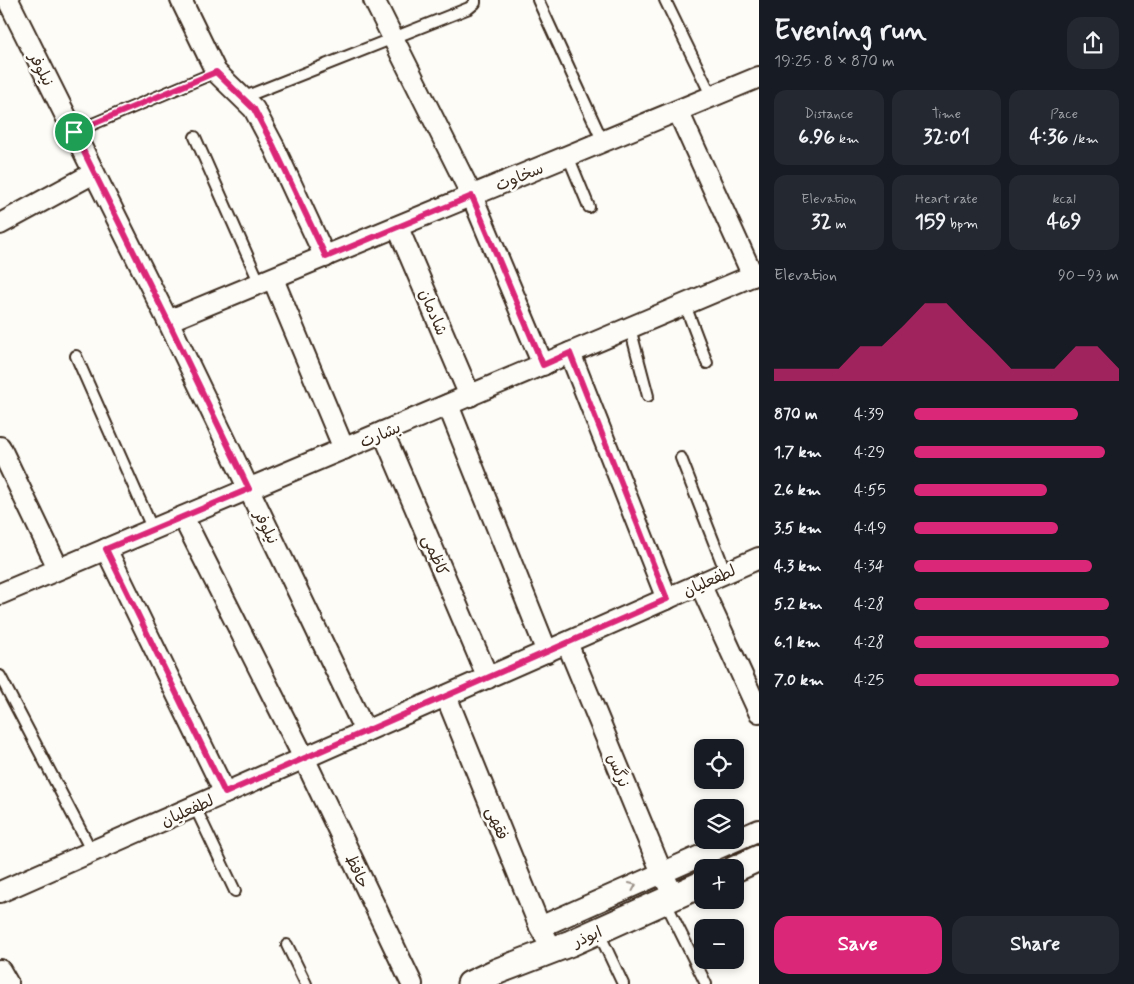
<!DOCTYPE html>
<html lang="en">
<head>
<meta charset="utf-8">
<style>
  body { margin:0; font-family:Mynerve,"Playpen Sans Arabic",sans-serif; background:#242831; color:#f1f3f6; height:100vh; display:flex; flex-direction:column; font-size:19px; white-space:nowrap }
  * { box-sizing:border-box; margin:0 }
  p { font-size:16px; color:#9ea1a6 }
  .icon { flex:none; width:28px; height:28px; fill:none; stroke:currentColor; stroke-width:2; stroke-linecap:round; stroke-linejoin:round }
  .map { position:relative; flex:1; overflow:hidden }
  .drawer { display:flex; flex-direction:column; background:#171b24; width:375px }
  .drawer>* { flex:none }
  .controls { position:absolute; left:694px; top:739px; display:grid; gap:10px }
  .controls a { display:grid; place-items:center; width:50px; height:50px; border-radius:10px; background:#171b24; box-shadow:0 2px 8px #0003; font-size:25px }
  .pin { position:absolute; display:grid; place-items:center; width:42px; height:42px; color:#fff; margin:-21px; border:2px solid #fff; border-radius:50%; box-shadow:0 1px 5px #0007 }
  .round { display:grid; place-items:center; flex:none; width:52px; height:52px; border-radius:15px; background:#242831 }
  .head { display:flex; align-items:center; justify-content:space-between; height:85px; padding:0 15px }
  h1 { font-size:28px; font-weight:700; line-height:38px }
  .stats { display:grid; grid-template-columns:repeat(3,1fr); gap:8px; height:85px; padding:5px 15px }
  .stats div { display:grid; align-content:center; border-radius:12px; background:#242831; text-align:center }
  .stats b { font-size:21px; font-weight:700 }
  .stats small { font-size:14px; font-weight:400 }
  .stats p { font-size:14px }
  .chart { height:140px; padding:10px 15px }
  .chart p { display:flex; justify-content:space-between }
  .chart svg { width:100%; height:90px; margin-top:5px; fill:#db2777; opacity:.7 }
  .primary-button { display:flex; gap:10px; margin-top:auto; padding:10px 15px }
  .primary-button a { flex:1; height:58px; border-radius:15px; background:#db2777; color:#fff; font-size:20px; font-weight:700; line-height:58px; text-align:center }
  .primary-button a+a { background:#242831; color:#f1f3f6 }
  ul { padding:0 15px; list-style:none; font-size:16px }
  li { display:grid; grid-template-columns:80px 60px 1fr; align-items:center; height:38px }
  li i { height:12px; border-radius:6px; background:#db2777 }
  main { display:flex; flex:1; min-height:0 }
  .map>svg:first-child { display:block }
  .lines { fill:none; stroke-linecap:round; stroke-linejoin:round }
  .service-casing { stroke:#3b2a1e; stroke-width:14 }
  .minor-casing { stroke:#3b2a1e; stroke-width:24 }
  .tertiary-casing { stroke:#3b2a1e; stroke-width:29 }
  .service { stroke:#fdfcf7; stroke-width:10 }
  .minor { stroke:#fdfcf7; stroke-width:20 }
  .tertiary { stroke:#fdfcf7; stroke-width:25 }
  .oneway { stroke:#9c938a }
  .route-casing { stroke:#fff; stroke-width:10 }
  .route { stroke:#db2777; stroke-width:6 }
  .labels { text-anchor:middle; stroke-width:5; stroke-linejoin:round; paint-order:stroke }
  .street-label { font-size:16px; fill:#3b2a1e; stroke:#fdfcf7 }
</style>
</head>
<body>
<main>
<div class="map">
<svg width="759" height="984" viewBox="0 0 759 984">
  <rect width="100%" height="100%" fill="#fdfcf7"/>
  <filter id="ink" filterUnits="userSpaceOnUse"><feTurbulence type="fractalNoise" baseFrequency=".02" numOctaves="2"/><feDisplacementMap in="SourceGraphic" scale="10" xChannelSelector="R" yChannelSelector="G"/><feConvolveMatrix kernelMatrix="1 2 1 2 8 2 1 2 1" color-interpolation-filters="sRGB"/></filter>
  <g filter="url(#ink)">
    <g class="lines">
      <defs>
        <g id="service">
          <polyline points="538,0 603,142"/>
          <polyline points="665,0 712,97"/>
          <polyline points="242,98 469,8 475,3 475,0"/>
          <polyline points="74,132 216,72"/>
          <polyline points="195,137 260,284"/>
          <polyline points="568,156 589,207"/>
          <polyline points="685,305 707,363"/>
          <polyline points="630,328 648,396"/>
          <polyline points="76,356 153,530"/>
          <polyline points="681,458 726,573"/>
          <polyline points="0,676 92,852"/>
          <polyline points="195,807 235,891"/>
          <polyline points="665,901 706,984"/>
          <polyline points="598,931 623,984"/>
          <polyline points="287,945 306,984"/>
        </g>
        <g id="minor">
          <polyline points="8,0 168,321 365,731"/>
          <polyline points="181,0 216,72 254,109 274,147 325,257"/>
          <polyline points="374,0 472,196 543,365"/>
          <polyline points="678,111 753,276"/>
          <polyline points="0,224 94,173"/>
          <polyline points="398,228 470,396"/>
          <polyline points="273,279 344,449"/>
          <path d="M168,321C366,241 562,158 759,77"/>
          <polyline points="570,353 667,599"/>
          <polyline points="448,405 547,652"/>
          <polyline points="383,432 488,678"/>
          <polyline points="0,447 58,568"/>
          <polyline points="183,517 304,758 412,984"/>
          <polyline points="106,549 225,793"/>
          <polyline points="700,584 759,712"/>
          <polyline points="0,594 759,273"/>
          <polyline points="567,643 662,873 674,896"/>
          <polyline points="446,696 540,927 552,949"/>
          <polyline points="0,892 759,558"/>
          <polyline points="540,927 759,830"/>
          <polyline points="0,970 8,984"/>
        </g>
        <g id="tertiary">
          <polyline points="735,869 759,858"/>
          <polyline points="470,984 498,971 571,943 702,884"/>
        </g>
      </defs>
      <!-- service casing -->
      <use href="#service" class="service-casing"/>
      <!-- minor casing -->
      <use href="#minor" class="minor-casing"/>
      <!-- tertiary casing -->
      <use href="#tertiary" class="tertiary-casing"/>
      <!-- service -->
      <use href="#service" class="service"/>
      <!-- minor -->
      <use href="#minor" class="minor"/>
      <!-- tertiary -->
      <use href="#tertiary" class="tertiary"/>
    </g>
    <!-- one-way arrows -->
    <defs><path id="oneway-chevron" d="M-2-3.5L2.5 0L-2 3.5" fill="none" stroke-width="1.6" stroke-linecap="round" stroke-linejoin="round" transform="scale(1.25)"/></defs>
    <use class="oneway" href="#oneway-chevron" transform="translate(633 886) rotate(-24)"/>
  </g>
  <g class="lines" filter="url(#ink)">
    <defs>
      <polygon id="route" points="216,72 254,109 274,147 326,257 472,196 543,365 570,353 667,599 225,793 106,549 249,489 168,321 74,132"/>
    </defs>
    <!-- route casing -->
    <use href="#route" class="route-casing"/>
    <!-- route -->
    <use href="#route" class="route"/>
  </g>
  <g class="labels">
    <!-- street labels -->
    <g class="street-label">
      <text transform="translate(42 69) rotate(63)" y="6">نیلوفر</text>
      <text transform="translate(519 176) rotate(-22)" y="6">سخاوت</text>
      <text transform="translate(434 312) rotate(67)" y="6">شادمان</text>
      <text transform="translate(380 434) rotate(-23)" y="6">بشارت</text>
      <text transform="translate(267 527) rotate(64)" y="6">نیلوفر</text>
      <text transform="translate(436 555) rotate(67)" y="6">کاظمی</text>
      <text transform="translate(709 580) rotate(-24)" y="6">لطفعلیان</text>
      <text transform="translate(619 770) rotate(68)" y="6">نرگس</text>
      <text transform="translate(187 810) rotate(-24)" y="6">لطفعلیان</text>
      <text transform="translate(498 823) rotate(68)" y="6">فقهی</text>
      <text transform="translate(358 871) rotate(65)" y="6">حافظ</text>
      <text transform="translate(587 936) rotate(-23)" y="6">ابوذر</text>
    </g>
  </g>
</svg>
<div class="controls">
<a><svg class="icon" aria-label="locate" viewBox="0 0 24 24"><circle cx="12" cy="12" r="6"/><path d="M12 2v4M12 18v4M2 12h4M18 12h4"/></svg></a>
<a><svg class="icon" aria-label="layers" viewBox="0 0 24 24"><path d="M12 4l9 5-9 5-9-5zM3 14l9 5 9-5"/></svg></a>
<a>+</a>
<a>−</a>
</div>
<div class="pin" style="left:74px;top:132px;background:#1e9e55"><svg class="icon" aria-label="arrive" viewBox="0 0 24 24"><path d="M6 21V4h12l-3 4 3 4H6"/></svg></div>
</div>
<section class="drawer">
<div class="head"><div><h1>Evening run</h1><p>19:25 · 8 × 870 m</p></div><a class="round"><svg class="icon" aria-label="share" viewBox="0 0 24 24"><path d="M12 15V3M7 8l5-5 5 5M5 13v7h14v-7"/></svg></a></div>
<div class="stats">
<div><p>Distance</p><b>6.96<small> km</small></b></div>
<div><p>Time</p><b>32:01</b></div>
<div><p>Pace</p><b>4:36<small> /km</small></b></div>
</div>
<div class="stats">
<div><p>Elevation</p><b>32<small> m</small></b></div>
<div><p>Heart rate</p><b>159<small> bpm</small></b></div>
<div><p>kcal</p><b>469</b></div>
</div>
<div class="chart"><p><span>Elevation</span>90–93 m</p>
<svg viewBox="0 0 160 44" preserveAspectRatio="none"><path d="M0 44V38L10 38L20 38L30 38L40 27L50 27L60 17L70 6L80 6L90 17L100 27L110 38L120 38L130 38L140 27L150 27L160 38V44z"/></svg>
</div>
<ul>
<li><b>870 m</b>4:39<i style="width:80%"></i></li>
<li><b>1.7 km</b>4:29<i style="width:93%"></i></li>
<li><b>2.6 km</b>4:55<i style="width:65%"></i></li>
<li><b>3.5 km</b>4:49<i style="width:70%"></i></li>
<li><b>4.3 km</b>4:34<i style="width:87%"></i></li>
<li><b>5.2 km</b>4:28<i style="width:95%"></i></li>
<li><b>6.1 km</b>4:28<i style="width:95%"></i></li>
<li><b>7.0 km</b>4:25<i style="width:100%"></i></li>
</ul>
<div class="primary-button"><a>Save</a><a>Share</a></div>
</section>
</main>
</body>
</html>
